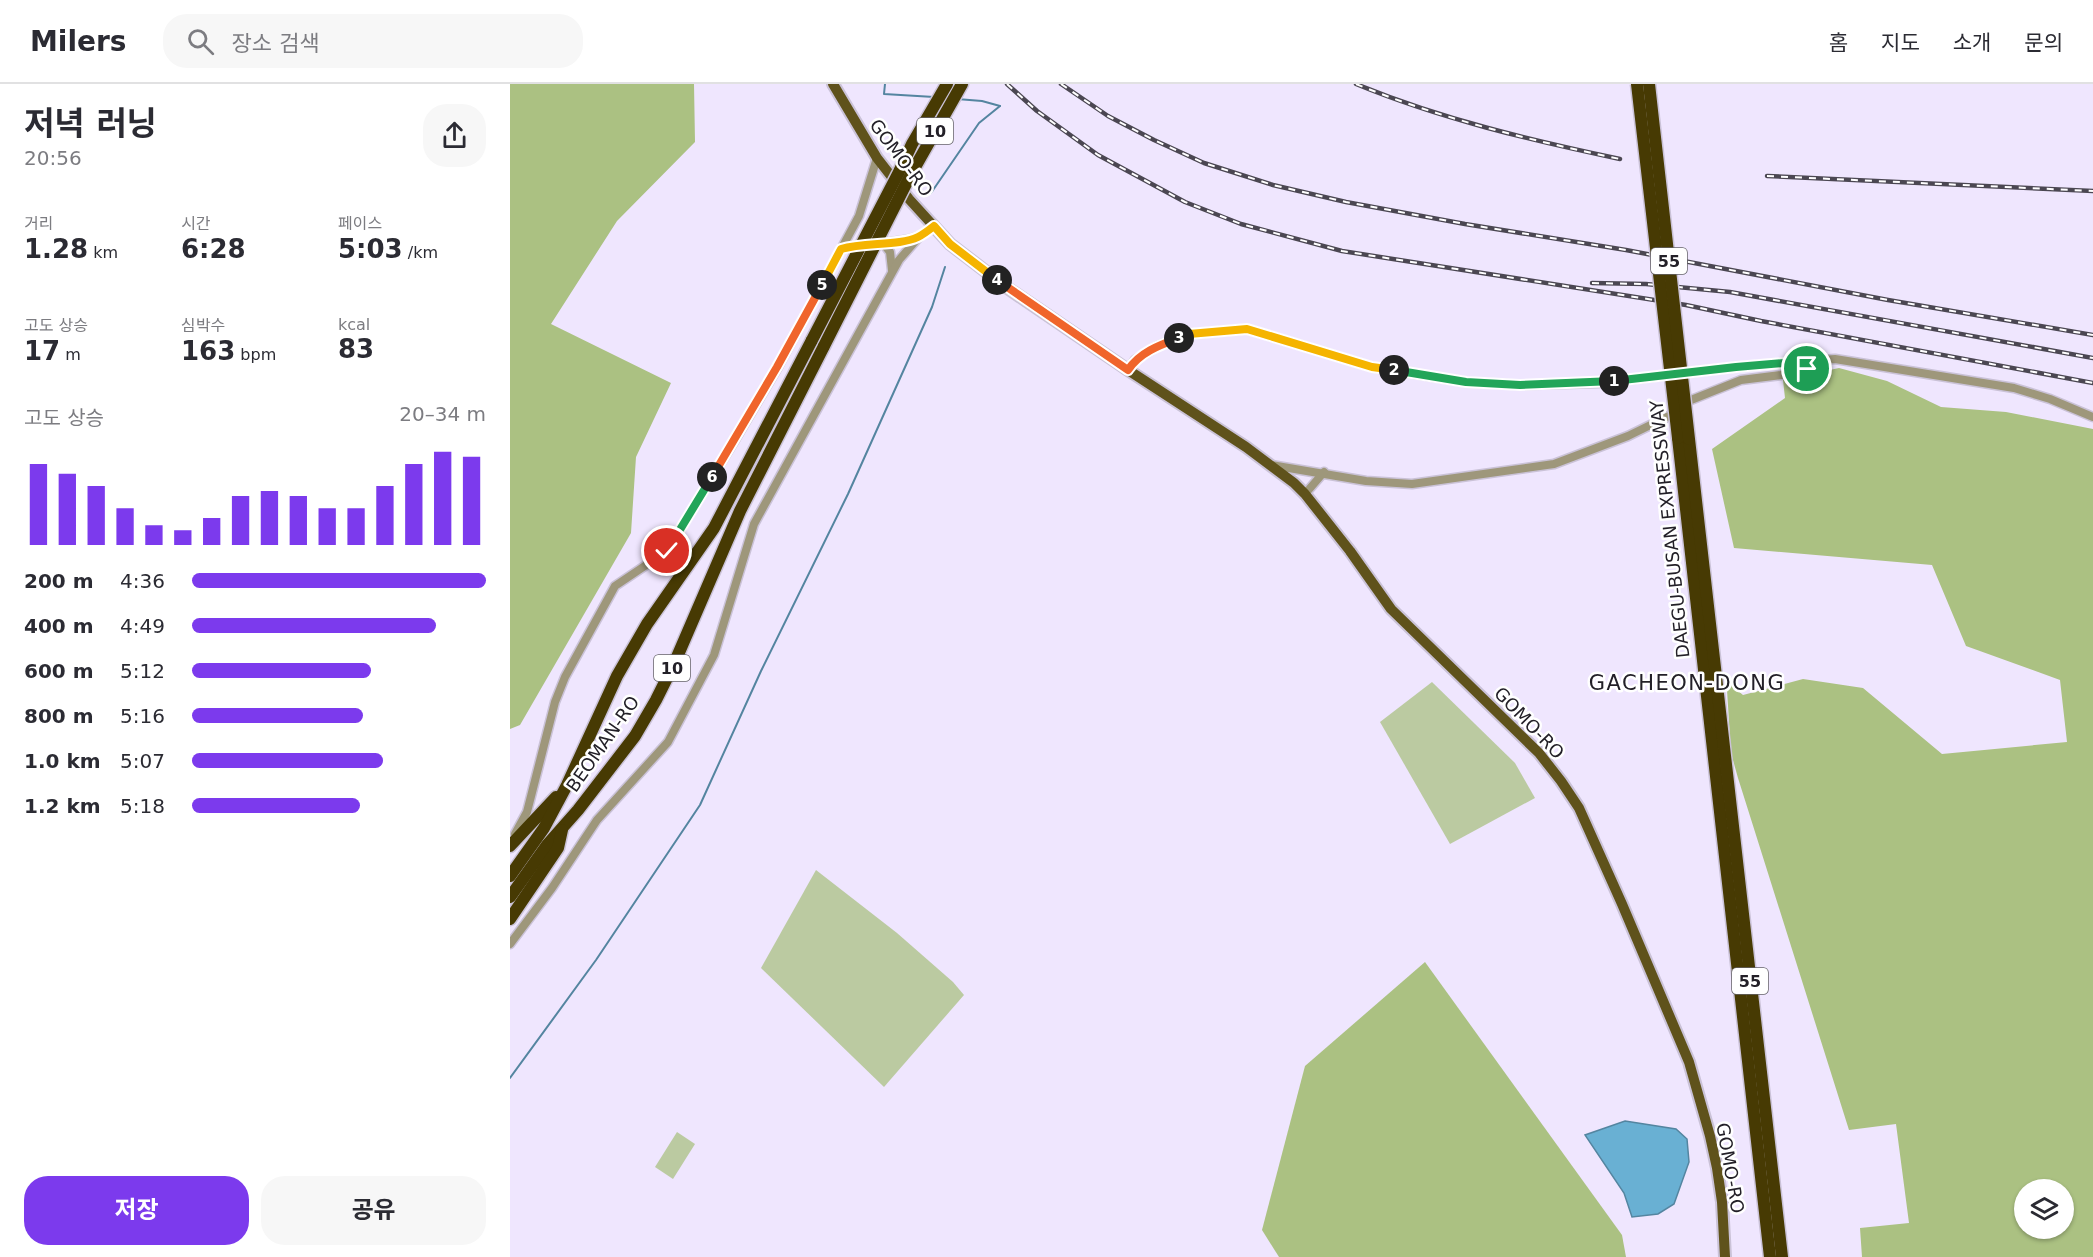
<!DOCTYPE html>
<html lang="ko">
<head>
<meta charset="utf-8">
<style>
  body { margin:0; font-family:"DejaVu Sans","Noto Sans KR",sans-serif; background:#f7f7f7; color:#2b2b33; height:100vh; display:flex; flex-direction:column; font-size:22px; white-space:nowrap }
  * { box-sizing:border-box; margin:0 }
  p { font-size:20px; color:#7c7c81 }
  .icon { flex:none; width:33px; height:33px; fill:none; stroke:currentColor; stroke-width:2; stroke-linecap:round; stroke-linejoin:round }
  .map { position:relative; flex:1; overflow:hidden }
  .details { display:flex; flex-direction:column; background:#fff; width:510px }
  .details>* { flex:none }
  .fabs { position:absolute; left:1504px; top:1095px; display:grid; gap:12px }
  .fabs a { display:grid; place-items:center; width:60px; height:60px; border-radius:50%; background:#fff; box-shadow:0 2px 4px #0004; font-size:30px }
  .pin { position:absolute; display:grid; place-items:center; width:51px; height:51px; color:#fff; margin:-26px; border:3px solid #fff; border-radius:50%; box-shadow:0 2px 6px #0007 }
  .km { position:absolute; width:30px; height:30px; margin:-15px; border-radius:50%; background:#222; color:#fff; font-size:16px; line-height:30px; text-align:center }
  .round { display:grid; place-items:center; flex:none; width:63px; height:63px; border-radius:24px; background:#f7f7f7 }
  .head { display:flex; align-items:center; justify-content:space-between; height:102px; padding:0 24px }
  h1 { font-size:33px; font-weight:700; line-height:45px }
  .figures { display:grid; grid-template-columns:repeat(3,1fr); gap:9px; height:102px; padding:6px 24px }
  .figures div { display:grid; align-content:center }
  .figures b { font-size:26px; font-weight:700 }
  .figures small { font-size:16px; font-weight:400 }
  .figures p { font-size:16px }
  .chart { height:168px; padding:12px 24px }
  .chart p { display:flex; justify-content:space-between }
  .chart svg { width:100%; height:108px; margin-top:6px; stroke:#7c3aed; stroke-width:6 }
  .action { display:flex; gap:12px; margin-top:auto; padding:12px 24px }
  .action a { flex:1; height:69px; border-radius:24px; background:#7c3aed; color:#fff; font-size:24px; font-weight:700; line-height:69px; text-align:center }
  .action a+a { background:#f7f7f7; color:#2b2b33 }
  ul { padding:0 24px; list-style:none; font-size:20px }
  li { display:grid; grid-template-columns:96px 72px 1fr; align-items:center; height:45px }
  li i { height:15px; border-radius:8px; background:#7c3aed }
  header { display:flex; align-items:center; gap:36px; box-sizing:border-box; height:84px; padding:0 30px; background:#fff; border-bottom:2px solid #e1e1e2 }
  header strong { font-size:28px }
  nav { display:flex; gap:33px; margin-inline-start:auto; font-size:21px }
  .search { width:420px; height:54px; background:#f7f7f7; display:flex; align-items:center; gap:15px; box-sizing:border-box; padding:0 21px; border-radius:24px; color:#7c7c81; font-size:22px }
  main { display:flex; flex:1; min-height:0 }
  .map>svg:first-child { display:block }
  .green { fill:#bbcaa1 }
  .forest { fill:#abc182; fill-rule:evenodd }
  .water { fill:#69b0d3; stroke:#5485a0; stroke-width:1.5 }
  .lines { fill:none; stroke-linecap:round; stroke-linejoin:round }
  .stream { stroke:#5485a0; stroke-width:2 }
  .minor-casing { stroke:#cac2d7; stroke-width:11 }
  .major-casing { stroke:#cac2d7; stroke-width:14 }
  .highway-casing { stroke:#cac2d7; stroke-width:15 }
  .minor { stroke:#9e977b; stroke-width:8 }
  .major { stroke:#5f521b; stroke-width:10 }
  .highway { stroke:#473a03; stroke-width:12 }
  .rail-casing { stroke:#4b4752; stroke-width:4.5 }
  .rail { stroke:#fff; stroke-width:2; stroke-dasharray:7; stroke-linecap:butt }
  .highway-bridge-casing { stroke:#cac2d7; stroke-width:15; stroke-linecap:butt }
  .highway-bridge { stroke:#473a03; stroke-width:12 }
  .split-1-casing { stroke:#fff; stroke-width:12 }
  .split-2-casing { stroke:#fff; stroke-width:12 }
  .split-3-casing { stroke:#fff; stroke-width:12 }
  .split-4-casing { stroke:#fff; stroke-width:12 }
  .split-5-casing { stroke:#fff; stroke-width:12 }
  .split-6-casing { stroke:#fff; stroke-width:12 }
  .split-7-casing { stroke:#fff; stroke-width:12 }
  .split-1 { stroke:#22a559; stroke-width:8 }
  .split-2 { stroke:#22a559; stroke-width:8 }
  .split-3 { stroke:#f5b400; stroke-width:8 }
  .split-4 { stroke:#f0652b; stroke-width:8 }
  .split-5 { stroke:#f5b400; stroke-width:8 }
  .split-6 { stroke:#f0652b; stroke-width:8 }
  .split-7 { stroke:#22a559; stroke-width:8 }
  .labels { text-anchor:middle; stroke-width:5; stroke-linejoin:round; paint-order:stroke }
  .shield { fill:#fff; stroke:#656368; stroke-width:1.5 }
  .shield-label { font-size:16px; font-weight:bold; fill:#232028 }
  .street-label { font-size:18px; fill:#232028; stroke:#fff }
  .quarter-label { font-size:21px; letter-spacing:1.5px; fill:#232028; stroke:#fff }
</style>
</head>
<body>
<header>
<strong>Milers</strong>
<div class="search"><svg class="icon" aria-label="search" viewBox="0 0 24 24"><circle cx="10" cy="10" r="6"/><path d="M15 15l6 6"/></svg>장소 검색</div>
<nav><a>홈</a><a>지도</a><a>소개</a><a>문의</a></nav>
</header>
<main>
<section class="details">
<div class="head"><div><h1>저녁 러닝</h1><p>20:56</p></div><a class="round"><svg class="icon" aria-label="share" viewBox="0 0 24 24"><path d="M12 15V3M7 8l5-5 5 5M5 13v7h14v-7"/></svg></a></div>
<div class="figures">
<div><p>거리</p><b>1.28<small> km</small></b></div>
<div><p>시간</p><b>6:28</b></div>
<div><p>페이스</p><b>5:03<small> /km</small></b></div>
</div>
<div class="figures">
<div><p>고도 상승</p><b>17<small> m</small></b></div>
<div><p>심박수</p><b>163<small> bpm</small></b></div>
<div><p>kcal</p><b>83</b></div>
</div>
<div class="chart"><p><span>고도 상승</span>20–34 m</p>
<svg viewBox="0 0 160 44" preserveAspectRatio="none"><path d="M5 44V11M15 44V15M25 44V20M35 44V29M45 44V36M55 44V38M65 44V33M75 44V24M85 44V22M95 44V24M105 44V29M115 44V29M125 44V20M135 44V11M145 44V6M155 44V8"/></svg>
</div>
<ul>
<li><b>200 m</b>4:36<i style="width:100%"></i></li>
<li><b>400 m</b>4:49<i style="width:83%"></i></li>
<li><b>600 m</b>5:12<i style="width:61%"></i></li>
<li><b>800 m</b>5:16<i style="width:58%"></i></li>
<li><b>1.0 km</b>5:07<i style="width:65%"></i></li>
<li><b>1.2 km</b>5:18<i style="width:57%"></i></li>
</ul>
<div class="action"><a>저장</a><a>공유</a></div>
</section>
<div class="map">
<svg width="1583" height="1173" viewBox="0 0 1583 1173">
  <rect width="100%" height="100%" fill="#efe6fe"/>
  <!-- green -->
  <g class="green">
    <polygon points="922,598 1005,679 1025,714 940,760 870,638"/>
    <polygon points="306,786 387,849 443,898 454,911 374,1003 251,884"/>
    <polygon points="167,1048 185,1060 163,1095 145,1083"/>
  </g>
  <!-- forest -->
  <g class="forest">
    <polygon points="0,0 184,0 185,58 107,137 41,240 161,299 126,373 121,449 10,641 0,645"/>
    <path d="M1329,284L1377,297L1431,323L1496,328L1583,345V1173H1352L1350,1144L1399,1139L1386,1040L1339,1046L1228,694L1221,669L1217,606L1221,601L1233,611L1293,595L1353,604L1432,670L1557,658L1550,596L1456,562L1422,481L1224,464L1202,365L1275,314L1273,296ZM1515,1106H1554V1144H1515Z"/>
    <polygon points="915,878 1112,1151 1116,1173 769,1173 752,1146 795,982"/>
  </g>
  <!-- water -->
  <polygon class="water" points="1115,1037 1166,1045 1177,1055 1179,1078 1164,1120 1148,1130 1122,1133 1114,1109 1075,1051"/>
  <g class="lines">
    <!-- stream -->
    <g class="stream">
      <polyline points="375,0 374,10 424,13"/>
      <polyline points="447,15 472,17 490,22"/>
      <polyline points="421,109 469,39 490,22"/>
      <polyline points="0,994 86,876 190,721 251,587 338,410 422,223 435,183"/>
    </g>
    <defs>
      <g id="minor">
        <polyline points="372,158 380,168 382,186"/>
        <path d="M331,165C356,158 383,161 407,153"/>
        <polyline points="618,286 625,276 648,262 679,250 737,245 862,283 956,298 1010,301 1088,299 1226,283 1325,275 1504,304 1540,315 1583,333"/>
        <polyline points="761,381 856,397 902,400 1044,380 1118,352 1165,329 1167,323 1171,320 1231,296 1271,291 1297,285 1309,276"/>
        <polyline points="795,410 814,388"/>
        <polyline points="5,750 17,728 45,618 55,593 105,502 157,467 225,356 268,283 349,132 367,74"/>
        <polyline points="0,860 42,804 87,736 158,658 204,571 244,440 389,176 409,153 424,142"/>
      </g>
      <polyline id="major" points="323,0 367,74 399,115 440,160 496,203 618,286 736,363 784,399 795,410 840,467 881,525 1029,669 1051,697 1069,724 1112,820 1179,978 1200,1052 1207,1084 1212,1118 1215,1173"/>
      <g id="highway">
        <polyline points="389,88 402,60 437,0"/>
        <polyline points="400,92 452,0"/>
        <polyline points="1168,354 1260,1173"/>
        <polyline points="1179,355 1272,1173"/>
        <polyline points="0,762 46,713"/>
        <polyline points="0,792 34,744 57,701 107,592 137,540 204,444 302,256"/>
        <polyline points="0,813 37,761 68,726 125,652 146,616 164,580 230,427 314,262"/>
        <polyline points="0,835 48,764 52,746"/>
      </g>
    </defs>
    <!-- minor casing -->
    <use href="#minor" class="minor-casing"/>
    <!-- major casing -->
    <use href="#major" class="major-casing"/>
    <!-- highway casing -->
    <use href="#highway" class="highway-casing"/>
    <!-- minor -->
    <use href="#minor" class="minor"/>
    <!-- major -->
    <use href="#major" class="major"/>
    <!-- highway -->
    <use href="#highway" class="highway"/>
    <defs>
      <g id="rail">
        <polyline points="497,0 527,27 588,71 675,118 731,140 832,167 1176,221 1251,237 1583,299"/>
        <polyline points="551,0 598,32 644,56 694,79 763,101 836,118 955,140 1116,166 1378,216 1583,251"/>
        <path d="M846,0C931,35 1020,56 1110,75"/>
        <polyline points="1257,92 1583,107"/>
        <polyline points="1082,199 1136,200 1220,208 1583,274"/>
      </g>
    </defs>
    <!-- rail casing -->
    <use href="#rail" class="rail-casing"/>
    <!-- rail -->
    <use href="#rail" class="rail"/>
    <defs>
      <g id="highway-bridge">
        <polyline points="1127,0 1168,354"/>
        <polyline points="1139,0 1179,355"/>
        <polyline points="302,256 389,88"/>
        <polyline points="314,262 400,92"/>
      </g>
    </defs>
    <!-- highway-bridge casing -->
    <use href="#highway-bridge" class="highway-bridge-casing"/>
    <!-- highway-bridge -->
    <use href="#highway-bridge" class="highway-bridge"/>
  </g>
  <g class="lines">
    <defs>
      <polyline id="split-1" points="1104,297 1226,283 1310,276 1297,285"/>
      <polyline id="split-2" points="884,286 956,298 1010,301 1104,297"/>
      <polyline id="split-3" points="669,254 679,250 737,245 862,283 884,286"/>
      <path id="split-4" d="M487,196L618,286C630,268 650,261 669,254"/>
      <path id="split-5" d="M312,201L331,165C355,158 389,162 408,153C414,150 419,146 424,142L440,160L487,196"/>
      <polyline id="split-6" points="202,393 267,283 312,201"/>
      <polyline id="split-7" points="157,467 202,393"/>
    </defs>
    <!-- split-1 casing -->
    <use href="#split-1" class="split-1-casing"/>
    <!-- split-2 casing -->
    <use href="#split-2" class="split-2-casing"/>
    <!-- split-3 casing -->
    <use href="#split-3" class="split-3-casing"/>
    <!-- split-4 casing -->
    <use href="#split-4" class="split-4-casing"/>
    <!-- split-5 casing -->
    <use href="#split-5" class="split-5-casing"/>
    <!-- split-6 casing -->
    <use href="#split-6" class="split-6-casing"/>
    <!-- split-7 casing -->
    <use href="#split-7" class="split-7-casing"/>
    <!-- split-1 -->
    <use href="#split-1" class="split-1"/>
    <!-- split-2 -->
    <use href="#split-2" class="split-2"/>
    <!-- split-3 -->
    <use href="#split-3" class="split-3"/>
    <!-- split-4 -->
    <use href="#split-4" class="split-4"/>
    <!-- split-5 -->
    <use href="#split-5" class="split-5"/>
    <!-- split-6 -->
    <use href="#split-6" class="split-6"/>
    <!-- split-7 -->
    <use href="#split-7" class="split-7"/>
  </g>
  <g class="labels">
    <!-- shield labels -->
    <g class="shield">
      <rect x="407" y="34" width="36" height="26" rx="4.5"/>
      <rect x="1141" y="164" width="36" height="26" rx="4.5"/>
      <rect x="144" y="571" width="36" height="26" rx="4.5"/>
      <rect x="1222" y="884" width="36" height="26" rx="4.5"/>
    </g>
    <g class="shield-label">
      <text x="425" y="53">10</text>
      <text x="1159" y="183">55</text>
      <text x="162" y="590">10</text>
      <text x="1240" y="903">55</text>
    </g>
    <!-- street labels -->
    <g class="street-label">
      <text transform="translate(391 74) rotate(53)" y="6">GOMO-RO</text>
      <text transform="translate(1160 445) rotate(-96)" y="6">DAEGU-BUSAN EXPRESSWAY</text>
      <text transform="translate(1019 639) rotate(46)" y="6">GOMO-RO</text>
      <text transform="translate(93 660) rotate(-55)" y="6">BEOMAN-RO</text>
      <text transform="translate(1220 1084) rotate(80)" y="6">GOMO-RO</text>
    </g>
    <!-- quarter labels -->
    <g class="quarter-label">
      <text x="1177" y="606">GACHEON-DONG</text>
    </g>
  </g>
</svg>
<div class="fabs">
<a><svg class="icon" aria-label="layers" viewBox="0 0 24 24"><path d="M12 4l9 5-9 5-9-5zM3 14l9 5 9-5"/></svg></a>
</div>
<div class="pin" style="left:1297px;top:285px;background:#1e9e55"><svg class="icon" aria-label="arrive" viewBox="0 0 24 24"><path d="M6 21V4h12l-3 4 3 4H6"/></svg></div>
<div class="pin" style="left:157px;top:467px;background:#d93025"><svg class="icon" aria-label="check" viewBox="0 0 24 24"><path d="M5 12l5 5 9-10"/></svg></div>
<b class="km" style="left:1104px;top:297px">1</b>
<b class="km" style="left:884px;top:286px">2</b>
<b class="km" style="left:669px;top:254px">3</b>
<b class="km" style="left:487px;top:196px">4</b>
<b class="km" style="left:312px;top:201px">5</b>
<b class="km" style="left:202px;top:393px">6</b>
</div>
</main>
</body>
</html>
